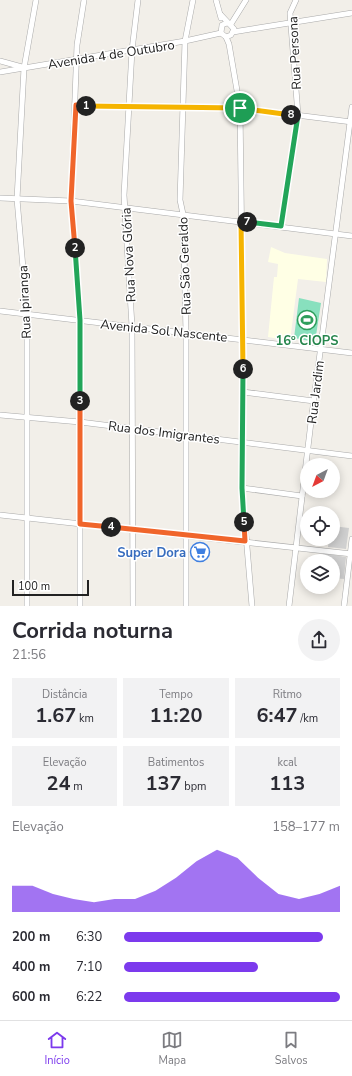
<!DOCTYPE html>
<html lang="pt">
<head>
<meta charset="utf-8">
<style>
  body { margin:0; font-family:"Nunito Sans",sans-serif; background:#f2f2f3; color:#2b2b33; height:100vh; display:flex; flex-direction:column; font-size:15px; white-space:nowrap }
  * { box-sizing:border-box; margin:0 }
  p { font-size:13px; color:#7c7c81 }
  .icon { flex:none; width:22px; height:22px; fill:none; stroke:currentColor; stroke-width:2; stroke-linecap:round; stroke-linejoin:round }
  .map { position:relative; height:606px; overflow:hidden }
  .side { display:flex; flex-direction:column; background:#fff; flex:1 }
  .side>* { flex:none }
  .needle { width:26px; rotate:221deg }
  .fabs { position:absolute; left:300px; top:458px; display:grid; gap:8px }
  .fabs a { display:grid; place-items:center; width:40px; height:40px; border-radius:50%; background:#fff; box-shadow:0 2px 10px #0003; font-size:20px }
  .scale { position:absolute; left:12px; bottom:10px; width:77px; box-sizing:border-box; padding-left:4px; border:2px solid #222; border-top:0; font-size:11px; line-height:14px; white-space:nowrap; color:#222; -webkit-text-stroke:3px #fff; paint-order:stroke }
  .pin { position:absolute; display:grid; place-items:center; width:34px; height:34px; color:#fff; margin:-17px; border:2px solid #fff; border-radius:50%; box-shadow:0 1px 4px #0007 }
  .km { position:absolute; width:20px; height:20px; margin:-10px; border-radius:50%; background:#222; color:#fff; font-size:11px; line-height:20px; text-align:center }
  .round { display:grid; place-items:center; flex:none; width:42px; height:42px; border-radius:21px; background:#f2f2f3 }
  .summary { display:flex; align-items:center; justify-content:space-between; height:68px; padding:0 12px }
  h1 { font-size:22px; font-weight:700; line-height:30px }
  .stats { display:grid; grid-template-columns:repeat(3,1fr); gap:6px; height:68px; padding:4px 12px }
  .stats div { display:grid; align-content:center; border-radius:0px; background:#f2f2f3; text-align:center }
  .stats b { font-size:20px; font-weight:700 }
  .stats small { font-size:11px; font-weight:400 }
  .stats p { font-size:11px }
  .chart { height:112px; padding:8px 12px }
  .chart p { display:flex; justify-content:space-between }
  .chart svg { width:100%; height:72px; margin-top:4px; fill:#7c3aed; opacity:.7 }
  ul { padding:0 12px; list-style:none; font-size:13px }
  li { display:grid; grid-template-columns:64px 48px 1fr; align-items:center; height:30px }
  li i { height:10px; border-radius:5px; background:#7c3aed }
  .tabs { display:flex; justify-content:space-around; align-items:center; height:56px; border-top:1px solid #e1e1e2; background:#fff; font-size:11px; color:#7c7c81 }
  .tabs a { display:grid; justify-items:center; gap:2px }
  .tabs .active { color:#7c3aed }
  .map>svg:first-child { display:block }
  .education { fill:#ffffe5 }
  .religious { fill:#d0d0d0 }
  .pitch { fill:#88e0be }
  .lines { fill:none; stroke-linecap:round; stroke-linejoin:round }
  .minor-casing { stroke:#a9a9a9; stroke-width:6 }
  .minor { stroke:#fff; stroke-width:5 }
  .split-1-casing { stroke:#fff; stroke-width:8 }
  .split-2-casing { stroke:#fff; stroke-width:8 }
  .split-3-casing { stroke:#fff; stroke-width:8 }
  .split-4-casing { stroke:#fff; stroke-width:8 }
  .split-5-casing { stroke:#fff; stroke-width:8 }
  .split-6-casing { stroke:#fff; stroke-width:8 }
  .split-7-casing { stroke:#fff; stroke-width:8 }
  .split-8-casing { stroke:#fff; stroke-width:8 }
  .split-9-casing { stroke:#fff; stroke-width:8 }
  .split-1 { stroke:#f5b400; stroke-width:5 }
  .split-2 { stroke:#f0652b; stroke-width:5 }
  .split-3 { stroke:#22a559; stroke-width:5 }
  .split-4 { stroke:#f0652b; stroke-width:5 }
  .split-5 { stroke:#f0652b; stroke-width:5 }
  .split-6 { stroke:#22a559; stroke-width:5 }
  .split-7 { stroke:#f5b400; stroke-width:5 }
  .split-8 { stroke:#22a559; stroke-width:5 }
  .split-9 { stroke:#f5b400; stroke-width:5 }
  .labels { text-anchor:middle; stroke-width:3; stroke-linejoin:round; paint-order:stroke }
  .street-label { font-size:13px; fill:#222; stroke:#fff }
  .leisure-label { font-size:13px; font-weight:bold; fill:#27864d; stroke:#fff }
  .shop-label { font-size:13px; font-weight:bold; fill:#366cbe; stroke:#fff; text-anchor:end }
</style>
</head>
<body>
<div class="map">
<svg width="352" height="606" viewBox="0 0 352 606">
  <rect width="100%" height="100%" fill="#f2efe9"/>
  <!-- education -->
  <polygon class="education" points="271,247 285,253 327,259 326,282 298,279 290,341 268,337 274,277 277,277 278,264 268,262"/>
  <!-- religious -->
  <g class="religious">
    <polygon points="333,526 349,528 346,549 328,547 329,539 333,539"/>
    <polygon points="323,553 346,557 344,579 333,578 333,561 322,561"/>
  </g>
  <!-- pitch -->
  <polygon class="pitch" points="299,298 321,303 315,342 294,338"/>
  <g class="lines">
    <defs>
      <g id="minor">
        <polyline points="216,0 221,18"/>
        <polyline points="221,15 234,29 231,35 226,37 221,33 222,25 227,23"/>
        <polyline points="231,24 246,0"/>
        <polyline points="233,32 352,13"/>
        <polyline points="226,37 229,44 240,108 243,339 242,488 252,606"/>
        <polyline points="0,61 22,67"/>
        <polyline points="0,72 185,41 221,33"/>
        <polyline points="75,105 240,108 352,122"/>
        <polyline points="0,198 71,201 352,236"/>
        <polyline points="281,226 298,115 290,13 296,0"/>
        <polyline points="0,311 352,353"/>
        <polyline points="243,392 314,401"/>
        <polyline points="0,415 80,422 352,456"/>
        <polyline points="242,488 302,496"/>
        <polyline points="0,515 352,554"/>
        <polyline points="27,606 27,314 17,199 24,68 36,0"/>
        <polyline points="80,606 80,320 71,201 77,45 84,0"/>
        <polyline points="133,606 132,326 124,195 132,50 138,0"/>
        <polyline points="186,606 186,332 183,214 180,200 185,41 193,0"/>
        <polyline points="289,606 311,422 352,107"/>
        <polyline points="344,606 352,539"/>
      </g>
    </defs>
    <!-- minor casing -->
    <use href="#minor" class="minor-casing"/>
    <!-- minor -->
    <use href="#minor" class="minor"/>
  </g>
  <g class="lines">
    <defs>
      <polyline id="split-1" points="86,106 240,108"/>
      <polyline id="split-2" points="75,248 71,201 76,105 86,106"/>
      <polyline id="split-3" points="75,248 80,320 80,401"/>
      <polyline id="split-4" points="80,401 80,524 111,527"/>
      <polyline id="split-5" points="111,527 245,541 244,522"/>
      <polyline id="split-6" points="243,369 242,488 244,522"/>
      <polyline id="split-7" points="243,369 241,221 247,222"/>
      <polyline id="split-8" points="247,222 281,226 298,115 291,115"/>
      <polyline id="split-9" points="240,108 291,115"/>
    </defs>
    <!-- split-1 casing -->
    <use href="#split-1" class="split-1-casing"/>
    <!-- split-2 casing -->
    <use href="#split-2" class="split-2-casing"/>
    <!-- split-3 casing -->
    <use href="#split-3" class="split-3-casing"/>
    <!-- split-4 casing -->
    <use href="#split-4" class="split-4-casing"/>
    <!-- split-5 casing -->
    <use href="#split-5" class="split-5-casing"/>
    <!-- split-6 casing -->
    <use href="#split-6" class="split-6-casing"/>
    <!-- split-7 casing -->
    <use href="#split-7" class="split-7-casing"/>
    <!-- split-8 casing -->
    <use href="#split-8" class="split-8-casing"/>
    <!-- split-9 casing -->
    <use href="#split-9" class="split-9-casing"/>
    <!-- split-1 -->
    <use href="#split-1" class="split-1"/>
    <!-- split-2 -->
    <use href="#split-2" class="split-2"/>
    <!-- split-3 -->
    <use href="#split-3" class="split-3"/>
    <!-- split-4 -->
    <use href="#split-4" class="split-4"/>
    <!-- split-5 -->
    <use href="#split-5" class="split-5"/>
    <!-- split-6 -->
    <use href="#split-6" class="split-6"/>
    <!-- split-7 -->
    <use href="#split-7" class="split-7"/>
    <!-- split-8 -->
    <use href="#split-8" class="split-8"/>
    <!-- split-9 -->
    <use href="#split-9" class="split-9"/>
  </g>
  <!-- icons -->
  <defs>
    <symbol id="stadium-ring" viewBox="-11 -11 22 22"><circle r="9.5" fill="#fff" stroke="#2e9e5b" stroke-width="1.5"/><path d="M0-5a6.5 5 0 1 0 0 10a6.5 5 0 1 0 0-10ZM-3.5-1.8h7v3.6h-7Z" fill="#2e9e5b"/></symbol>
    <symbol id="supermarket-ring" viewBox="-11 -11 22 22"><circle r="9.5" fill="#fff" stroke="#3f7fe0" stroke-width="1.5"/><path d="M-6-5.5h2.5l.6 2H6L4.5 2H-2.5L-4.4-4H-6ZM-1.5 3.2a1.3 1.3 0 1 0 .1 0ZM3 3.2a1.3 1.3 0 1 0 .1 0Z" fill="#3f7fe0"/></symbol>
  </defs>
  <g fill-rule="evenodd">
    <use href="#stadium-ring" x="296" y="309" width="22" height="22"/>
    <use href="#supermarket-ring" x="189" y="541" width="22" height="22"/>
  </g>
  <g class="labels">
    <!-- street labels -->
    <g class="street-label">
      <text transform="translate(294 53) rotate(-93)" y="5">Rua Persona</text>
      <text transform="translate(111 54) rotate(-9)" y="5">Avenida 4 de Outubro</text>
      <text transform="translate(128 255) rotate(-93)" y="5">Rua Nova Glória</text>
      <text transform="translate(184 266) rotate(-92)" y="5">Rua São Geraldo</text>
      <text transform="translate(24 302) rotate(-93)" y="5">Rua Ipiranga</text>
      <text transform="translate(164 330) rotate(6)" y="5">Avenida Sol Nascente</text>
      <text transform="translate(315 392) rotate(-83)" y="5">Rua Jardim</text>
      <text transform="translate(164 432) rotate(7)" y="5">Rua dos Imigrantes</text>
    </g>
    <!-- leisure labels -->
    <g class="leisure-label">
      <text x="307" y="345">16º CIOPS</text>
    </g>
    <!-- shop labels -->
    <g class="shop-label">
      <text x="186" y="557">Super Dora</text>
    </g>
  </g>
</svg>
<div class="fabs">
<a><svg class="needle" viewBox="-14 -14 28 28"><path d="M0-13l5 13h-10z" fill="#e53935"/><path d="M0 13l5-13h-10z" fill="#7c7c81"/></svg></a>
<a><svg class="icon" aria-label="locate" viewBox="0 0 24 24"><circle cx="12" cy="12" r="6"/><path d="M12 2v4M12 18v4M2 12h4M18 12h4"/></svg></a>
<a><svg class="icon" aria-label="layers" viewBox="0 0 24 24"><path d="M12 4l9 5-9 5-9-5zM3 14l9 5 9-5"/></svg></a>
</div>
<div class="scale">100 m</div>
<div class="pin" style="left:240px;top:108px;background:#1e9e55"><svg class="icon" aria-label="arrive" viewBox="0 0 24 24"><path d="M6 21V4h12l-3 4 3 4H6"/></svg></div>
<b class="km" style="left:86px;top:106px">1</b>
<b class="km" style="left:75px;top:248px">2</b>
<b class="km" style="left:80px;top:401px">3</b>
<b class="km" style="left:111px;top:527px">4</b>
<b class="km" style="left:244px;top:522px">5</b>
<b class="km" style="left:243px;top:369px">6</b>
<b class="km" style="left:247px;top:222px">7</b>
<b class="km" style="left:291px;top:115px">8</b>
</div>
<section class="side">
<div class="summary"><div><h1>Corrida noturna</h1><p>21:56</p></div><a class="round"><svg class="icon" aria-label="share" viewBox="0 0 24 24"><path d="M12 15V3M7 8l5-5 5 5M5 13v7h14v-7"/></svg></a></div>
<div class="stats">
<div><p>Distância</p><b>1.67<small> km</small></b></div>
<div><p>Tempo</p><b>11:20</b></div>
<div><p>Ritmo</p><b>6:47<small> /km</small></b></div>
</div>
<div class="stats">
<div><p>Elevação</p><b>24<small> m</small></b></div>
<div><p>Batimentos</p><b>137<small> bpm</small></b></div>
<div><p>kcal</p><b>113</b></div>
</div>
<div class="chart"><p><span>Elevação</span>158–177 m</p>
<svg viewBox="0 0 160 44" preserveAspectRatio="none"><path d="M0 44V28L10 28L20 33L30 36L40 38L50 36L60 36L70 31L80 23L90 13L100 6L110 11L120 23L130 33L140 36L150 33L160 28V44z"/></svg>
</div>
<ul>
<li><b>200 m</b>6:30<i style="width:92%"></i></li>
<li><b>400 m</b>7:10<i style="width:62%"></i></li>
<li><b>600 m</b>6:22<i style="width:100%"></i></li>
</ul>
</section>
<nav class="tabs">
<a class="active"><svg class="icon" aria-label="home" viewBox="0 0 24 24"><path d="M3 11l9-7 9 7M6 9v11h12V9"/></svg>Início</a>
<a><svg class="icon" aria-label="map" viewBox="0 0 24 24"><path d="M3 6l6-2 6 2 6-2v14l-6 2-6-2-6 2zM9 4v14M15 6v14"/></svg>Mapa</a>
<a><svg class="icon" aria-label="saved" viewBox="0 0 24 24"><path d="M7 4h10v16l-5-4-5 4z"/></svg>Salvos</a>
</nav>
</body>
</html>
